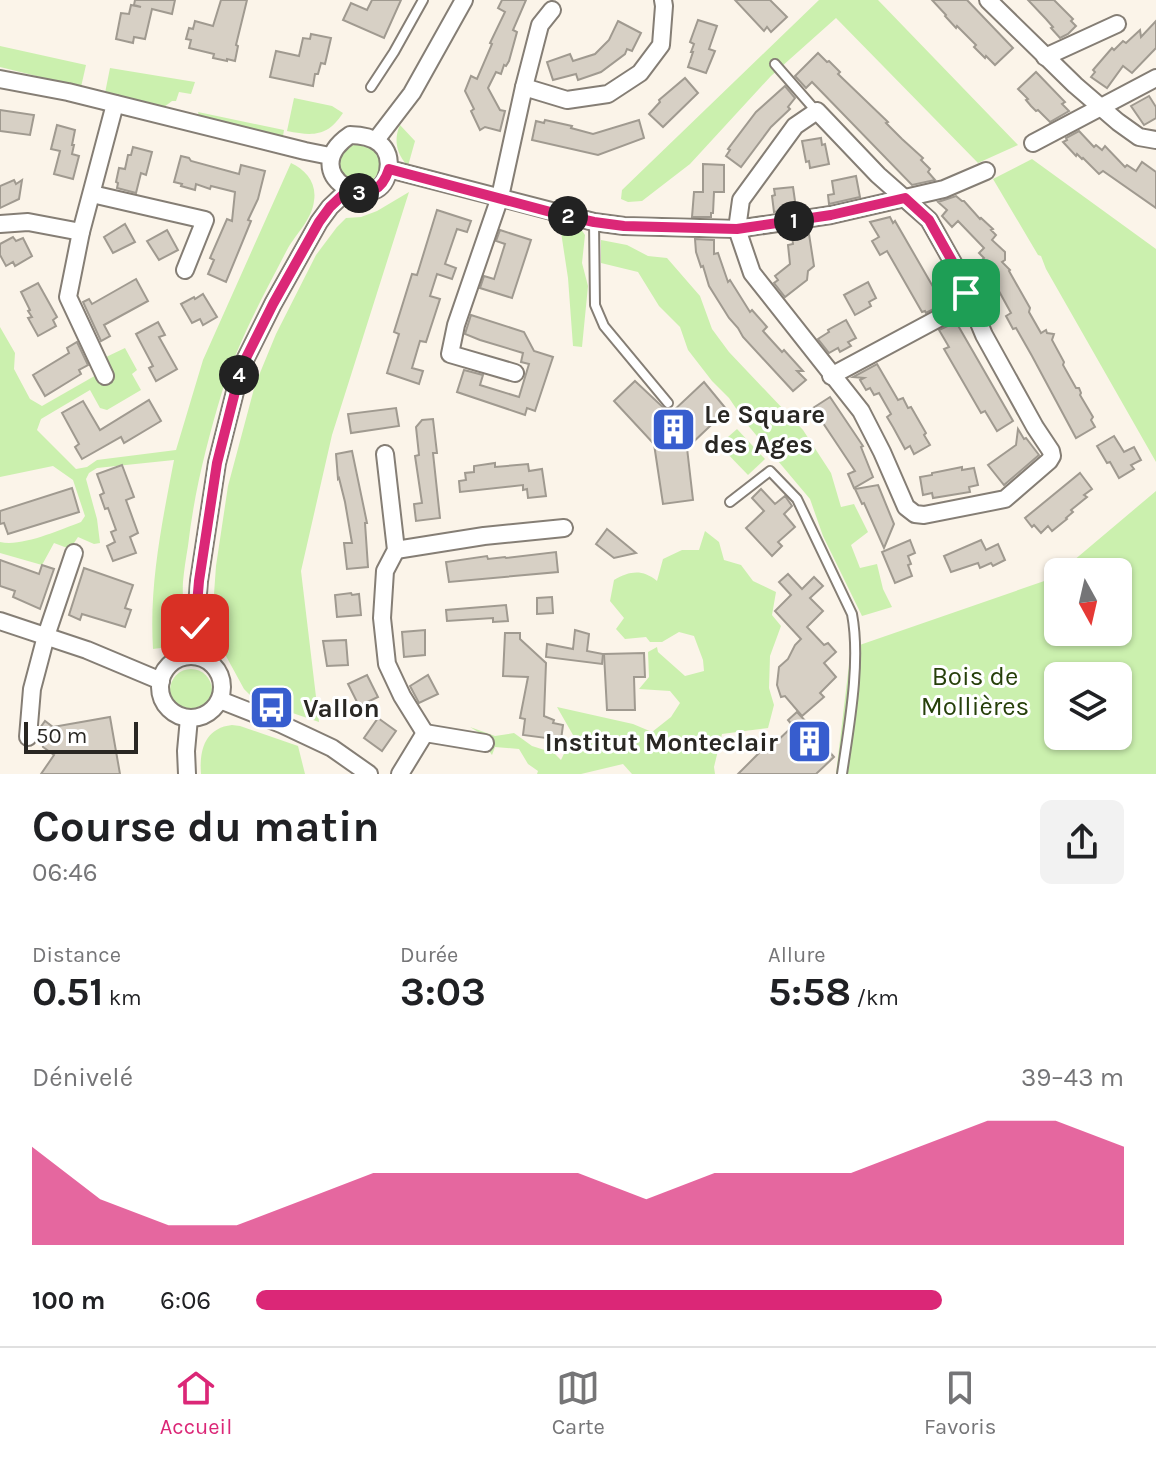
<!DOCTYPE html>
<html lang="fr">
<head>
<meta charset="utf-8">
<style>
  body { margin:0; font-family:Karla,sans-serif; background:#f2f2f2; color:#202124; height:100vh; display:flex; flex-direction:column; font-size:30px; white-space:nowrap }
  * { box-sizing:border-box; margin:0 }
  p { font-size:26px; color:#757577 }
  .icon { flex:none; width:44px; height:44px; fill:none; stroke:currentColor; stroke-width:2; stroke-linecap:round; stroke-linejoin:round }
  .map { position:relative; height:774px; overflow:hidden }
  .details { display:flex; flex-direction:column; background:#fff; flex:1 }
  .details>* { flex:none }
  .needle { width:52px; rotate:172deg }
  .fabs { position:absolute; left:1044px; top:558px; display:grid; gap:16px }
  .fabs a { display:grid; place-items:center; width:88px; height:88px; border-radius:12px; background:#fff; box-shadow:0 2px 6px #0004; font-size:40px }
  .scale { position:absolute; left:24px; bottom:20px; width:114px; box-sizing:border-box; padding-left:8px; border:4px solid #292723; border-top:0; font-size:22px; line-height:28px; white-space:nowrap; color:#292723; -webkit-text-stroke:6px #fff; paint-order:stroke }
  .pin { position:absolute; display:grid; place-items:center; width:68px; height:68px; color:#fff; margin:-34px; border-radius:16px; box-shadow:0 4px 12px #0006 }
  .km { position:absolute; width:40px; height:40px; margin:-20px; border-radius:50%; background:#222; color:#fff; font-size:22px; line-height:40px; text-align:center }
  .round { display:grid; place-items:center; flex:none; width:84px; height:84px; border-radius:12px; background:#f2f2f2 }
  .overview { display:flex; align-items:center; justify-content:space-between; height:136px; padding:0 32px }
  h1 { font-size:44px; font-weight:700; line-height:60px }
  .figures { display:grid; grid-template-columns:repeat(3,1fr); gap:12px; height:136px; padding:8px 32px }
  .figures div { display:grid; align-content:center }
  .figures b { font-size:40px; font-weight:700 }
  .figures small { font-size:22px; font-weight:400 }
  .figures p { font-size:22px }
  .chart { height:224px; padding:16px 32px }
  .chart p { display:flex; justify-content:space-between }
  .chart svg { width:100%; height:144px; margin-top:8px; fill:#db2777; opacity:.7 }
  ul { padding:0 32px; list-style:none; font-size:26px }
  li { display:grid; grid-template-columns:128px 96px 1fr; align-items:center; height:60px }
  li i { height:20px; border-radius:10px; background:#db2777 }
  .tabs { display:flex; justify-content:space-around; align-items:center; height:112px; border-top:2px solid #e0e0e0; background:#fff; font-size:22px; color:#757577 }
  .tabs a { display:grid; justify-items:center; gap:4px }
  .tabs .current { color:#db2777 }
  .map>svg:first-child { display:block }
  .green { fill:#cbf0ae; fill-rule:evenodd }
  .building { fill:#d7d0c5; stroke:#a09a90; stroke-width:2 }
  .lines { fill:none; stroke-linecap:round; stroke-linejoin:round }
  .lane-casing { stroke:#857e75; stroke-width:12 }
  .street-casing { stroke:#857e75; stroke-width:20 }
  .lane { stroke:#fff; stroke-width:8 }
  .street { stroke:#fff; stroke-width:16 }
  .route-casing { stroke:#fff; stroke-width:16 }
  .route { stroke:#db2777; stroke-width:10 }
  .labels { text-anchor:middle; stroke-width:6; stroke-linejoin:round; paint-order:stroke }
  .poi-label { font-size:26px; font-weight:bold; fill:#292723; stroke:#fff; text-anchor:start }
  .park-label { font-size:26px; fill:#26400a; stroke:#fff }
</style>
</head>
<body>
<div class="map">
<svg width="1156" height="774" viewBox="0 0 1156 774">
  <rect width="100%" height="100%" fill="#fbf4e9"/>
  <!-- green -->
  <g class="green">
    <polygon points="819,0 878,0 1018,145 978,163 836,18 771,76 690,164 642,201 628,202 621,199 622,190"/>
    <polygon points="0,46 86,65 81,87 0,67"/>
    <polygon points="110,68 195,82 191,94 179,92 176,101 172,101 164,107 105,93"/>
    <path d="M294,98L332,106L343,113C327,137 313,136 287,131Z"/>
    <polygon points="198,112 284,130 283,136 199,116"/>
    <path d="M400,125L415,141L408,166C397,155 393,140 400,125Z"/>
    <circle cx="360" cy="164" r="20"/>
    <polygon points="1032,159 1156,249 1156,462 1046,269 1041,256 1038,255 993,179"/>
    <path d="M291,163C306,170 317,183 314,201C312,219 297,233 288,248C264,294 238,342 222,392C207,442 194,493 188,546C186,558 184,570 183,582C182,596 185,624 179,636C174,647 163,648 153,649C149,584 162,523 174,460L97,468L89,473L86,479L97,519L100,543L94,544L78,537L70,549L54,543L42,565L0,553V542C22,547 59,530 81,522L85,516L73,480L53,466L0,477V327L15,353L14,369L30,399L42,406L98,374L101,381L113,375L104,358L125,348L137,370L132,374L141,390L107,410L100,408L90,390L41,419L37,430L76,469L87,467L97,460L176,450L203,360Z"/>
    <polygon points="409,192 332,435 301,571 319,722 266,704 250,695 244,689 226,656 211,636 216,566 228,486 255,385 276,334 316,255 337,227 346,218 361,217 377,211"/>
    <polygon points="579,226 585,235 582,263 588,286 582,347 573,346 568,278 561,232"/>
    <polygon points="601,240 627,245 648,256 667,258 700,296 712,329 729,352 803,430 831,473 841,507 854,504 868,532 851,545 860,568 877,564 883,589 892,607 862,616 823,536 810,499 746,423 729,398 712,381 688,350 680,327 659,306 638,272 601,263"/>
    <polygon points="737,429 765,459 748,475 719,445"/>
    <path d="M1156,491V774H836L851,648L1053,578L1058,574V632H1118V572H1060ZM1058,676H1118V736H1058Z"/>
    <path d="M705,531L719,542L724,560L741,565L753,581L776,592L772,615L781,626L770,656L769,688L774,705L768,728L722,734L714,767L715,774H632L623,764L581,774H537L538,771L528,764L519,749L495,747L492,755L489,751L488,738L470,727L495,736L514,733L532,746L554,753L561,760L573,735L557,707L633,724L652,732L671,717L680,703L670,691L639,689L649,677L648,652L657,647L658,652L685,676L704,671L703,660L694,636L679,632L662,642H650L646,637L625,639L616,629L624,618L610,601L614,580C630,571 642,569 657,581L663,559L682,550H699Z"/>
    <circle cx="191" cy="690" r="21"/>
    <path d="M232,725L240,726L298,746L305,774H201C199,750 205,728 232,725Z"/>
  </g>
  <!-- building -->
  <g class="building">
    <polygon points="135,0 175,0 172,14 152,9 145,39 134,37 133,43 116,39 121,13 129,14 131,5 141,7 134,5"/>
    <polygon points="221,0 247,0 236,45 238,46 235,61 227,59 227,61 213,58 214,54 189,48 191,40 186,39 189,28 193,29 195,21 213,26"/>
    <polygon points="372,0 401,0 384,38 343,20 351,3 367,10"/>
    <polygon points="502,0 526,0 513,30 517,32 509,61 506,66 504,65 501,74 496,72 488,88 500,110 505,111 500,131 485,127 480,130 471,111 474,109 465,91 471,76 477,79 492,44 490,43 505,12 498,8"/>
    <polygon points="735,0 770,0 787,17 771,32 767,27 764,31"/>
    <polygon points="932,0 967,0 1013,48 995,65 986,56 985,58 974,47 976,45 957,26 956,28 945,16 946,15"/>
    <polygon points="1028,0 1054,0 1073,19 1071,21 1076,26 1068,34 1060,38 1051,28 1053,27 1046,19"/>
    <polygon points="698,20 717,26 709,49 715,51 706,73 688,67 693,52 691,52 694,44 690,42"/>
    <polygon points="618,21 641,33 632,51 627,49 625,54 601,72 578,80 576,74 553,80 547,62 570,54 573,61 595,54 609,40"/>
    <polygon points="1156,21 1156,48 1132,73 1123,66 1107,88 1091,77 1095,72 1093,70 1112,48 1114,50 1123,41 1126,43 1140,30 1141,37"/>
    <polygon points="311,34 331,38 325,64 321,63 318,74 315,74 313,86 270,77 276,51 299,56 303,38 310,39"/>
    <polygon points="818,53 827,62 829,61 840,72 838,74 888,122 886,123 902,139 923,158 921,160 930,169 928,172 935,180 912,185 812,82 806,88 795,76"/>
    <polygon points="1036,72 1065,102 1062,104 1069,111 1050,122 1038,110 1036,111 1031,106 1026,100 1028,99 1018,89"/>
    <polygon points="685,78 698,93 663,127 649,114 660,102 659,100"/>
    <polygon points="785,86 795,98 788,107 790,109 771,127 741,167 726,156 730,150 728,149 756,112"/>
    <polygon points="1149,96 1156,107 1156,118 1144,125 1131,106"/>
    <polygon points="0,110 34,115 30,135 0,131"/>
    <polygon points="545,120 572,126 571,128 593,134 639,120 644,138 598,155 532,140 536,121 544,123"/>
    <polygon points="57,125 75,130 72,145 74,145 72,154 79,156 73,179 54,174 60,151 51,149"/>
    <polygon points="1079,131 1094,147 1096,145 1102,150 1105,146 1125,167 1127,165 1136,171 1142,162 1156,172 1156,208 1103,171 1099,174 1083,158 1082,159 1077,154 1076,156 1063,142 1067,140 1066,138"/>
    <polygon points="821,138 822,145 825,144 829,164 810,168 809,161 806,162 802,141"/>
    <polygon points="133,147 152,152 146,175 141,173 136,193 117,188 118,183 116,182 119,168 125,169 128,155 131,155"/>
    <polygon points="181,156 189,158 191,161 239,174 241,165 265,171 258,199 248,220 251,221 226,282 208,274 214,260 210,258 227,219 232,221 235,192 211,186 210,189 196,184 195,190 181,186 182,184 174,182"/>
    <polygon points="703,164 724,165 724,192 714,192 713,213 711,213 711,217 692,217 694,192 703,192"/>
    <polygon points="856,176 860,197 829,204 828,195 834,194 832,181"/>
    <polygon points="14,180 16,184 22,180 19,199 0,208 0,186"/>
    <polygon points="793,187 796,208 774,212 772,196 775,195 774,189"/>
    <polygon points="956,196 962,201 964,201 980,219 981,218 993,229 991,230 996,235 992,240 1005,252 1005,260 1002,262 1010,270 1009,271 1030,308 1029,312 1041,333 1046,330 1047,333 1054,334 1052,340 1064,362 1063,365 1076,388 1079,388 1081,393 1080,395 1093,417 1091,420 1095,427 1076,438 1032,356 1016,328 1013,329 1006,316 1011,313 990,275 978,264 984,258 979,253 984,248 958,221 952,227 942,216 947,210 938,202"/>
    <polygon points="437,210 471,221 467,232 457,229 445,264 456,268 452,279 437,274 430,296 440,299 426,342 420,341 412,368 423,371 419,384 387,373 399,334 394,332 412,274 417,275"/>
    <polygon points="890,217 893,223 895,221 943,304 926,313 925,311 922,312 887,251 880,255 872,241 879,237 870,222"/>
    <polygon points="125,224 135,242 113,253 104,237"/>
    <polygon points="167,230 178,250 159,260 147,241"/>
    <polygon points="500,230 531,240 512,298 480,288 484,276 494,279 505,244 496,241"/>
    <polygon points="809,234 814,266 808,271 807,280 785,297 774,283 778,280 775,276 790,264 788,245 793,244 792,236"/>
    <polygon points="13,237 16,241 23,238 32,256 15,266 13,262 6,266 0,255 0,244"/>
    <polygon points="695,239 714,240 714,254 718,253 728,282 730,280 750,312 752,310 767,327 763,331 782,352 784,350 803,371 797,371 806,380 793,391 743,337 738,328 729,318 709,286 703,266 701,267 696,252"/>
    <polygon points="136,279 148,301 104,325 110,336 101,341 83,302 89,299 92,304"/>
    <polygon points="868,282 876,298 869,302 871,306 855,315 844,295"/>
    <polygon points="38,283 57,317 53,320 56,326 38,336 28,318 32,317 28,311 30,310 21,292"/>
    <polygon points="203,294 217,317 203,325 200,319 192,323 181,304 194,297 195,299"/>
    <polygon points="471,315 524,332 534,351 553,357 535,411 527,408 525,415 457,392 464,370 483,375 480,385 519,397 529,364 521,362 523,353 480,340 465,334"/>
    <polygon points="846,320 856,338 848,342 851,346 840,352 838,348 829,353 818,339 829,332 828,330"/>
    <polygon points="158,322 165,335 159,337 177,369 156,381 149,368 153,366 136,334"/>
    <polygon points="956,322 1013,421 997,431 985,411 981,413 944,349 949,347 939,330"/>
    <polygon points="77,342 88,365 79,370 81,374 45,396 33,375 69,353 67,348"/>
    <polygon points="877,364 898,400 903,398 908,408 911,407 926,433 924,435 930,445 914,454 910,446 905,449 893,427 887,417 891,414 879,393 874,395 870,388 866,390 860,380 864,378 853,377"/>
    <polygon points="635,381 670,414 704,382 727,410 687,448 693,500 663,504 654,444 614,401"/>
    <polygon points="830,397 863,446 861,447 873,477 854,488 848,474 855,471 813,408"/>
    <polygon points="149,400 161,421 124,443 121,437 82,459 75,447 79,444 62,413 83,401 100,430"/>
    <polygon points="396,408 399,426 351,433 348,414"/>
    <polygon points="433,419 437,453 433,453 440,518 416,521 414,504 422,503 415,456 419,455 416,427 422,420"/>
    <polygon points="1018,429 1024,439 1026,438 1039,455 1004,485 988,465 1016,445"/>
    <polygon points="1114,436 1124,452 1134,447 1141,460 1131,465 1134,469 1119,478 1110,462 1107,463 1097,446"/>
    <polygon points="352,451 367,523 365,523 368,567 347,569 344,543 352,543 345,502 339,478 338,479 336,454"/>
    <polygon points="495,463 495,467 528,464 529,471 542,469 546,496 528,498 527,489 523,490 523,485 460,492 459,481 466,480 465,473 474,472 474,466"/>
    <polygon points="122,465 134,497 126,500 138,533 130,537 136,553 113,561 107,546 115,542 111,532 116,530 108,508 105,509 100,495 104,493 97,474"/>
    <polygon points="962,467 962,470 974,468 978,485 969,487 970,492 933,498 932,493 923,495 920,477 932,475 932,473"/>
    <polygon points="1080,473 1092,489 1084,495 1087,497 1071,510 1073,512 1066,518 1067,519 1052,531 1048,526 1041,533 1034,525 1032,527 1025,518"/>
    <polygon points="878,485 894,524 884,548 864,503 862,504 855,489"/>
    <polygon points="72,488 79,512 8,534 4,523 0,524 0,511"/>
    <polygon points="761,489 775,504 785,496 792,506 784,514 795,527 778,542 782,546 772,556 746,528 764,511 752,498"/>
    <polygon points="607,529 636,553 614,558 596,544"/>
    <polygon points="910,540 915,553 908,556 911,564 908,565 912,576 895,583 882,552"/>
    <polygon points="981,540 986,550 998,544 1005,560 993,566 991,563 980,568 978,563 951,572 944,556"/>
    <polygon points="556,552 558,572 449,582 446,562 487,556 488,559 505,557 506,558"/>
    <polygon points="0,560 39,574 42,565 54,569 40,609 13,597 15,591 0,586"/>
    <polygon points="84,568 133,585 125,608 131,610 125,627 82,614 80,620 69,615"/>
    <polygon points="788,574 802,589 814,577 823,586 810,598 823,611 807,627 824,645 828,643 836,652 824,663 836,677 820,693 824,697 802,716 785,696 781,697 777,685 779,667 788,659 795,645 801,639 775,611 791,595 779,582"/>
    <polygon points="351,593 352,595 359,594 361,615 337,617 335,595"/>
    <polygon points="552,597 553,613 537,614 537,598"/>
    <polygon points="506,605 508,621 493,622 493,618 447,621 446,610"/>
    <polygon points="425,630 425,655 404,657 402,632"/>
    <polygon points="575,630 589,634 587,651 603,654 602,664 546,657 547,644 573,649"/>
    <polygon points="505,633 520,633 520,639 546,663 544,716 554,720 553,723 563,725 561,740 523,735 525,719 520,718 528,677 503,676"/>
    <polygon points="346,640 348,665 327,666 323,641"/>
    <polygon points="644,653 645,677 634,677 635,710 607,710 604,654"/>
    <polygon points="367,675 378,697 359,706 348,684"/>
    <polygon points="428,675 438,694 419,703 410,686"/>
    <polygon points="797,712 822,739 820,741 834,757 816,774 738,774 771,741 774,744 793,726 788,720"/>
    <polygon points="110,717 120,774 41,774 54,755 43,747 40,728 45,721 53,727"/>
    <polygon points="378,718 396,731 382,751 364,738"/>
  </g>
  <g class="lines">
    <defs>
      <g id="lane">
        <polyline points="775,64 816,111"/>
        <polyline points="371,87 394,52 423,0"/>
        <polyline points="594,222 595,305 604,326 668,403"/>
        <path d="M730,502L770,471L797,499L852,614C861,662 849,726 842,774"/>
      </g>
      <g id="street">
        <polyline points="988,0 1075,85 1118,122 1139,137 1156,140"/>
        <polyline points="552,10 540,25 524,87 567,100 608,94 640,73 661,45 664,6 663,0"/>
        <polyline points="1045,57 1117,24"/>
        <polyline points="0,79 68,92 305,151 330,156"/>
        <polygon points="817,111 878,175 929,220 956,268 984,335 1035,427 1051,451 1052,456 1049,461 1005,499 924,515 915,514 906,507 882,452 861,411 752,273 737,229 741,200 795,126"/>
        <path d="M350,135C373,135 393,145 388,172C378,220 293,174 350,135Z"/>
        <polyline points="376,140 412,93 464,0"/>
        <polyline points="1033,143 1156,78"/>
        <polyline points="389,169 594,222 624,226 737,229 831,215 905,198 944,189 986,171"/>
        <polyline points="92,194 205,220 185,270"/>
        <polyline points="0,224 28,222 81,232"/>
        <polyline points="515,373 450,354 456,325 500,197 524,87"/>
        <polyline points="105,376 68,297 81,232 115,104"/>
        <polyline points="831,376 969,302"/>
        <polyline points="385,454 396,550 385,571 382,618 387,664 402,696 425,733"/>
        <polyline points="396,550 484,536 564,528"/>
        <polyline points="0,621 87,650 161,681"/>
        <polyline points="193,656 199,581 217,463 241,368 273,304 319,222 330,207 348,190"/>
        <circle cx="191" cy="687" r="31"/>
        <polyline points="220,700 281,724 332,748 369,774"/>
        <polyline points="28,737 32,689 46,636 74,553"/>
        <polyline points="187,774 186,751 189,718"/>
        <polyline points="400,774 425,733 485,743"/>
      </g>
    </defs>
    <!-- lane casing -->
    <use href="#lane" class="lane-casing"/>
    <!-- street casing -->
    <use href="#street" class="street-casing"/>
    <!-- lane -->
    <use href="#lane" class="lane"/>
    <!-- street -->
    <use href="#street" class="street"/>
  </g>
  <g class="lines">
    <defs>
      <path id="route" d="M195,628L199,581L217,463L241,368L273,304L319,222L330,207L348,190C369,196 382,191 389,169L558,214L594,222L624,226L737,229L831,215L905,198L929,220L956,268L966,293"/>
    </defs>
    <!-- route casing -->
    <use href="#route" class="route-casing"/>
    <!-- route -->
    <use href="#route" class="route"/>
  </g>
  <!-- icons -->
  <defs>
    <symbol id="building-square" viewBox="-11 -11 22 22"><rect x="-9" y="-9" width="18" height="18" rx="4" fill="#375dce" stroke="#fff"/><path d="M-4-6H4V6H1V3H-1V6H-4ZM-2.5-4.3h1.7v1.8h-1.7ZM.8-4.3h1.7v1.8H.8ZM-2.5-1h1.7V.8h-1.7ZM.8-1h1.7V.8H.8Z" fill="#fff"/></symbol>
    <symbol id="bus-square" viewBox="-11 -11 22 22"><rect x="-9" y="-9" width="18" height="18" rx="4" fill="#375dce" stroke="#fff"/><path d="M-5-6H5V4H4V6H2V4H-2V6H-4V4H-5ZM-3.5-4V0h7V-4ZM-3.5 1.2v1.5H-2V1.2ZM2 1.2v1.5H3.5V1.2Z" fill="#fff"/></symbol>
  </defs>
  <g fill-rule="evenodd">
    <use href="#building-square" x="648" y="404" width="51" height="51"/>
    <use href="#bus-square" x="246" y="682" width="51" height="51"/>
    <use href="#building-square" x="784" y="716" width="51" height="51"/>
  </g>
  <g class="labels">
    <!-- poi labels -->
    <g class="poi-label">
      <text x="704" y="423">Le Square<tspan x="704" dy="30">des Ages</tspan></text>
      <text x="303" y="717">Vallon</text>
      <text x="778" y="751" text-anchor="end">Institut Monteclair</text>
    </g>
    <!-- park labels -->
    <g class="park-label">
      <text x="975" y="685">Bois de<tspan x="975" dy="30">Mollières</tspan></text>
    </g>
  </g>
</svg>
<div class="fabs">
<a><svg class="needle" viewBox="-14 -14 28 28"><path d="M0-13l5 13h-10z" fill="#e53935"/><path d="M0 13l5-13h-10z" fill="#757577"/></svg></a>
<a><svg class="icon" aria-label="layers" viewBox="0 0 24 24"><path d="M12 4l9 5-9 5-9-5zM3 14l9 5 9-5"/></svg></a>
</div>
<div class="scale">50 m</div>
<div class="pin" style="left:966px;top:293px;background:#1e9e55"><svg class="icon" aria-label="arrive" viewBox="0 0 24 24"><path d="M6 21V4h12l-3 4 3 4H6"/></svg></div>
<div class="pin" style="left:195px;top:628px;background:#d93025"><svg class="icon" aria-label="check" viewBox="0 0 24 24"><path d="M5 12l5 5 9-10"/></svg></div>
<b class="km" style="left:794px;top:221px">1</b>
<b class="km" style="left:568px;top:216px">2</b>
<b class="km" style="left:359px;top:193px">3</b>
<b class="km" style="left:239px;top:375px">4</b>
</div>
<section class="details">
<div class="overview"><div><h1>Course du matin</h1><p>06:46</p></div><a class="round"><svg class="icon" aria-label="share" viewBox="0 0 24 24"><path d="M12 15V3M7 8l5-5 5 5M5 13v7h14v-7"/></svg></a></div>
<div class="figures">
<div><p>Distance</p><b>0.51<small> km</small></b></div>
<div><p>Durée</p><b>3:03</b></div>
<div><p>Allure</p><b>5:58<small> /km</small></b></div>
</div>
<div class="chart"><p><span>Dénivelé</span>39–43 m</p>
<svg viewBox="0 0 160 44" preserveAspectRatio="none"><path d="M0 44V14L10 30L20 38L30 38L40 30L50 22L60 22L70 22L80 22L90 30L100 22L110 22L120 22L130 14L140 6L150 6L160 14V44z"/></svg>
</div>
<ul>
<li><b>100 m</b>6:06<i style="width:79%"></i></li>
</ul>
</section>
<nav class="tabs">
<a class="current"><svg class="icon" aria-label="home" viewBox="0 0 24 24"><path d="M3 11l9-7 9 7M6 9v11h12V9"/></svg>Accueil</a>
<a><svg class="icon" aria-label="map" viewBox="0 0 24 24"><path d="M3 6l6-2 6 2 6-2v14l-6 2-6-2-6 2zM9 4v14M15 6v14"/></svg>Carte</a>
<a><svg class="icon" aria-label="saved" viewBox="0 0 24 24"><path d="M7 4h10v16l-5-4-5 4z"/></svg>Favoris</a>
</nav>
</body>
</html>
